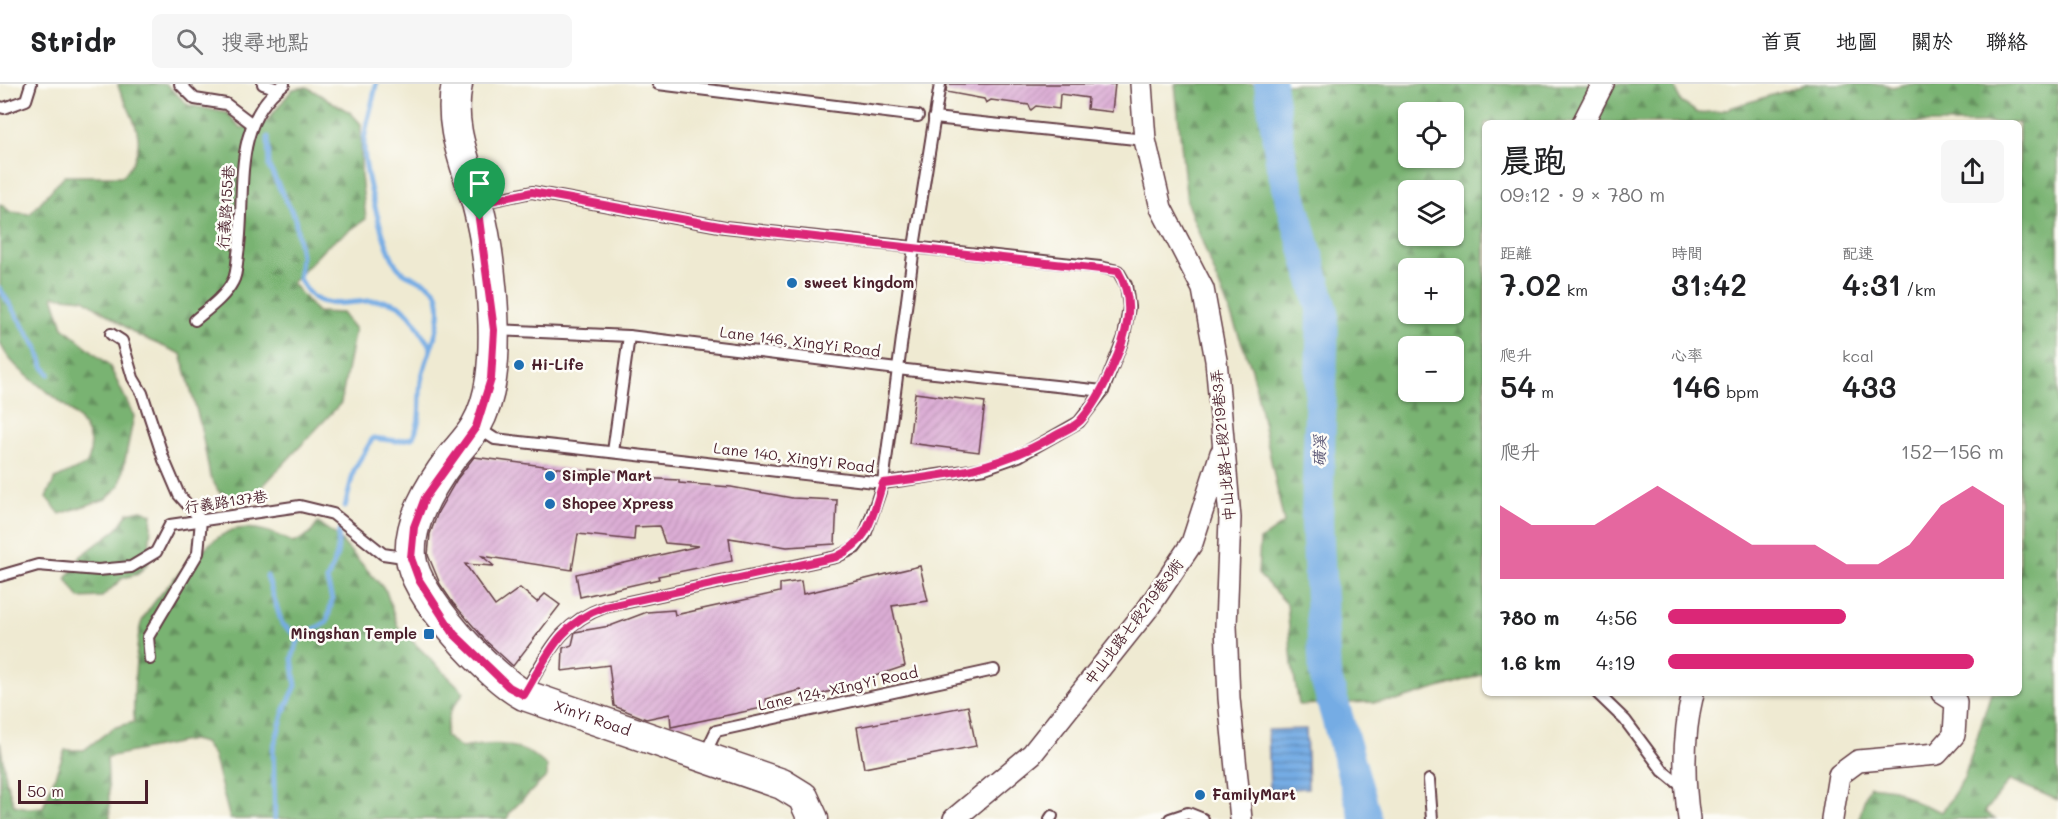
<!DOCTYPE html>
<html lang="zh-TW">
<head>
<meta charset="utf-8">
<style>
  body { margin:0; font-family:Mali,"LXGW WenKai TC",sans-serif; background:#f6f6f6; color:#202124; height:100vh; display:flex; flex-direction:column; font-size:22px; white-space:nowrap }
  * { box-sizing:border-box; margin:0 }
  p { font-size:20px; color:#757577 }
  .icon { flex:none; width:33px; height:33px; fill:none; stroke:currentColor; stroke-width:2; stroke-linecap:round; stroke-linejoin:round }
  .map { position:relative; flex:1; overflow:hidden }
  .side { position:absolute; left:1482px; top:36px; width:540px; height:576px; display:flex; flex-direction:column; background:#fff; border-radius:9px; box-shadow:0 2px 4px #0004 }
  .side>* { flex:none }
  .fabs { position:absolute; left:1398px; top:18px; display:grid; gap:12px }
  .fabs a { display:grid; place-items:center; width:66px; height:66px; border-radius:9px; background:#fff; box-shadow:0 2px 4px #0004; font-size:30px }
  .scale { position:absolute; left:18px; bottom:15px; width:130px; box-sizing:border-box; padding-left:6px; border:3px solid #4a1f2b; border-top:0; font-size:16px; line-height:21px; white-space:nowrap; color:#4a1f2b; -webkit-text-stroke:4px #fdfcf7; paint-order:stroke }
  .pin { position:absolute; display:grid; place-items:center; width:51px; height:51px; color:#fff; margin:-62px -26px; border-radius:50% 50% 50% 0; rotate:-45deg; box-shadow:0 0 6px #0007 }
  .pin .icon { rotate:45deg }
  .round { display:grid; place-items:center; flex:none; width:63px; height:63px; border-radius:9px; background:#f6f6f6 }
  .overview { display:flex; align-items:center; justify-content:space-between; height:102px; padding:0 18px }
  h1 { font-size:33px; font-weight:600; line-height:45px }
  .stats { display:grid; grid-template-columns:repeat(3,1fr); gap:9px; height:102px; padding:6px 18px }
  .stats div { display:grid; align-content:center }
  .stats b { font-size:30px; font-weight:600 }
  .stats small { font-size:16px; font-weight:400 }
  .stats p { font-size:16px }
  .chart { height:168px; padding:12px 18px }
  .chart p { display:flex; justify-content:space-between }
  .chart svg { width:100%; height:108px; margin-top:6px; fill:#db2777; opacity:.7 }
  ul { padding:0 18px; list-style:none; font-size:20px }
  li { display:grid; grid-template-columns:96px 72px 1fr; align-items:center; height:45px }
  li i { height:15px; border-radius:8px; background:#db2777 }
  header { display:flex; align-items:center; gap:36px; box-sizing:border-box; height:84px; padding:0 30px; background:#fff; border-bottom:2px solid #e0e0e0 }
  header strong { font-size:28px }
  nav { display:flex; gap:33px; margin-inline-start:auto; font-size:21px }
  .search { width:420px; height:54px; background:#f6f6f6; display:flex; align-items:center; gap:15px; box-sizing:border-box; padding:0 21px; border-radius:9px; color:#757577; font-size:22px }
  .map>svg:first-child { display:block }
  .forest { fill:url(#forest-firs); stroke:#62694e; stroke-width:1.5; fill-rule:evenodd }
  .water { fill:url(#water-rules); stroke:#5f6688; stroke-width:1.5 }
  .lines { fill:none; stroke-linecap:round; stroke-linejoin:round }
  .stream { stroke:#74ace4; stroke-width:5 }
  .river { stroke:#74ace4; stroke-width:32 }
  .building { fill:url(#building-hatch) }
  .lane-casing { stroke:#633d44; stroke-width:14 }
  .street-casing { stroke:#633d44; stroke-width:24 }
  .secondary-casing { stroke:#633d44; stroke-width:33 }
  .lane { stroke:#fff; stroke-width:10 }
  .street { stroke:#fff; stroke-width:21 }
  .secondary { stroke:#fff; stroke-width:30 }
  .route-casing { stroke:#fff; stroke-width:12 }
  .route { stroke:#db2777; stroke-width:8 }
  .poi-dot { fill:#1f6fb2; stroke:#fdfcf7; stroke-width:2 }
  .labels { text-anchor:middle; stroke-width:5; stroke-linejoin:round; paint-order:stroke }
  .street-label { font-size:15px; fill:#4a1f2b; stroke:#fdfcf7 }
  .poi-label { font-size:15px; font-weight:bold; fill:#4a1f2b; stroke:#fdfcf7; text-anchor:start }
  .water-label { font-size:16px; font-style:italic; fill:#5b5775; stroke:#fdfcf7 }
</style>
</head>
<body>
<header>
<strong>Stridr</strong>
<div class="search"><svg class="icon" aria-label="search" viewBox="0 0 24 24"><circle cx="10" cy="10" r="6"/><path d="M15 15l6 6"/></svg>搜尋地點</div>
<nav><a>首頁</a><a>地圖</a><a>關於</a><a>聯絡</a></nav>
</header>
<div class="map">
<svg width="2058" height="735" viewBox="0 0 2058 735">
  <defs>
    <pattern id="forest-firs" width="22" height="20" patternUnits="userSpaceOnUse" patternTransform="scale(1.5)"><rect width="22" height="20" fill="#79b372"/><path d="M5 1l3.5 6h-7zM16 11l3.5 6h-7z" fill="#65915e"/></pattern>
    <pattern id="water-rules" width="6" height="5" patternUnits="userSpaceOnUse" patternTransform="scale(1.5)"><rect width="6" height="5" fill="#74ace4"/><path d="M0 2.5h6" fill="none" stroke="#618bb9"/></pattern>
    <pattern id="building-hatch" width="6" height="6" patternUnits="userSpaceOnUse" patternTransform="scale(1.5)"><rect width="6" height="6" fill="#dcadd5"/><path d="M-1 1l2-2M0 6l6-6M5 7l2-2" fill="none" stroke="#be94b7"/></pattern>
  </defs>
  <rect width="100%" height="100%" fill="#fdfcf7"/>
  <filter id="ink" filterUnits="userSpaceOnUse"><feTurbulence type="fractalNoise" baseFrequency=".0167" numOctaves="2"/><feDisplacementMap in="SourceGraphic" scale="12" xChannelSelector="R" yChannelSelector="G"/><feConvolveMatrix kernelMatrix="1 2 1 2 8 2 1 2 1" color-interpolation-filters="sRGB"/></filter>
  <filter id="wash" filterUnits="userSpaceOnUse"><feTurbulence type="fractalNoise" baseFrequency=".008" numOctaves="4" result="noise"/><feDisplacementMap in="SourceGraphic" scale="24" xChannelSelector="R" yChannelSelector="G"/><feGaussianBlur stdDeviation="1.35" result="paint"/><feColorMatrix in="noise" values="0 0 0 0 0 0 0 0 0 0 0 0 0 0 0 0 0 1.4 0 .05"/><feComposite in="paint" operator="in"/></filter>
  <g filter="url(#wash)">
    <rect width="100%" height="100%" fill="#efead2"/>
    <!-- forest -->
    <g class="forest">
      <path d="M118,0H166L188,21L227,29L241,44L266,38L293,5L307,3L351,29L361,40V92L366,135L326,163L292,199L317,228L342,229L355,245L341,319L259,406L232,414L219,408L210,392L200,339L181,270L139,252L84,215L53,212L63,243L109,281L134,332L120,401L106,415L60,430L46,413L55,395L87,380C110,326 15,303 0,258C0,250 0,235 0,226C0,191 0,156 0,120L11,128L30,130L64,92H123C147,65 139,46 125,17C122,11 118,5 118,0Z"/>
      <path d="M1175,0H1674L1681,18L1698,29L1720,27L1808,0H1883L1892,3L1907,0H2058V716L2010,696L1985,728L1995,735H1859L1865,713L1870,702L1894,705L1916,718L1942,728L1964,694L1991,609H2019V39H1485V590L1396,617L1299,621L1292,580L1287,520L1258,490L1260,456L1284,439L1252,285L1187,119ZM1408,28H1454V74H1408ZM1408,106H1454V152H1408ZM1408,184H1454V230H1408ZM1408,262H1454V308H1408Z"/>
      <polygon points="141,426 152,430 148,479 138,490 123,494 102,513 79,514 66,495 81,472 117,445 128,429"/>
      <path d="M318,439L336,451L386,507L398,543L464,608L450,628L445,652L462,664C496,658 520,657 547,682V692L510,728L507,735H230L213,671L204,659L192,656L107,673L110,735H0V658L6,696L14,721L29,724L43,723L65,666H84L113,644L134,638C133,620 136,550 142,537C153,514 212,448 237,445C259,442 274,449 294,459L310,450Z"/>
    </g>
    <!-- water -->
    <polygon class="water" points="1306,645 1308,704 1270,706 1268,646"/>
    <g class="lines">
      <!-- stream -->
      <g class="stream">
        <path d="M268,53L269,83L295,134L301,172L299,195C303,200 308,210 314,214C338,228 373,209 398,221C415,230 418,248 430,261"/>
        <polyline points="0,205 38,265 43,282 49,290"/>
        <path d="M345,423L354,386L373,354L397,357L412,354C423,337 418,317 421,297C426,271 445,239 438,213C433,194 406,197 396,181C382,157 363,85 364,58C366,37 373,20 376,0"/>
        <polyline points="267,492 282,540 299,554"/>
        <polyline points="275,735 273,666 284,627 296,602 292,574 299,554 327,538 332,516 327,496 337,471 339,447"/>
      </g>
      <!-- river -->
      <polyline class="river" points="1270,0 1282,82 1323,228 1317,438 1325,591 1366,735"/>
    </g>
    <g id="blocks">
      <!-- building -->
      <g class="building">
        <polygon points="947,0 1115,0 1112,28 1087,25 1088,14 1060,10 1059,25 1036,22 1031,26 1029,21 991,16 986,19 984,15 946,8"/>
        <polygon points="915,309 985,318 979,368 909,359"/>
        <polygon points="474,373 590,388 590,385 638,389 638,394 679,396 679,399 731,403 792,414 837,416 835,460 787,463 729,454 732,477 658,492 659,495 580,513 576,490 699,462 665,459 659,442 635,443 634,456 578,450 572,486 482,472 494,482 465,480 495,522 520,504 537,518 545,510 560,521 513,582 487,558 453,519 440,500 428,471 430,450 438,428 457,395"/>
        <polygon points="920,482 928,517 892,522 905,582 804,616 801,606 766,615 767,623 671,643 670,630 646,635 614,622 609,581 562,587 563,564 572,561 575,548 610,542 647,528 674,526 675,531 780,508 780,500 801,497 803,510"/>
        <polygon points="968,622 976,662 864,684 857,643"/>
      </g>
    </g>
  </g>
  <g filter="url(#ink)">
    <use href="#blocks" fill-opacity="0" stroke="#633d44" stroke-width="1.5"/>
    <g class="lines">
      <defs>
        <g id="lane">
          <polyline points="180,0 195,15 226,20 251,39"/>
          <polyline points="263,0 278,5"/>
          <polyline points="658,0 918,32"/>
          <polyline points="0,23 4,24 26,16 31,0"/>
          <polyline points="934,34 1145,56"/>
          <path d="M195,236C208,225 225,213 233,197C237,190 237,178 238,170C247,111 229,41 284,0"/>
          <polyline points="494,246 629,252 897,285 1103,307"/>
          <polyline points="111,250 122,257 133,294 142,309 164,376 179,411 201,436 198,469 148,553 150,575"/>
          <polyline points="476,343 495,355 883,399 985,384 1019,372 1079,338 1103,307 1124,253 1129,223 1126,201 1118,187 1100,183 725,143 532,108 479,119"/>
          <polyline points="613,368 629,252"/>
          <polyline points="0,492 38,481 98,486 131,483 156,468 170,441 300,422 333,430 383,470 410,474"/>
          <polyline points="1597,609 1625,636 1663,687 1685,705"/>
          <path d="M524,610C548,570 559,539 605,523L836,473L855,464L865,451L883,399L914,163L940,0"/>
          <polyline points="705,670 716,647 994,586"/>
          <polyline points="1429,696 1432,735"/>
          <polyline points="1050,735 1052,732"/>
          <polyline points="1170,735 1188,729 1203,735"/>
        </g>
        <g id="street">
          <polyline points="1141,0 1145,56 1161,124 1203,205 1216,276 1230,434 1226,542 1229,614 1241,735"/>
          <polyline points="1583,39 1603,0"/>
          <polyline points="954,735 1032,670 1149,523 1192,459 1221,369"/>
          <path d="M1689,735C1683,693 1683,650 1693,609"/>
          <polyline points="1832,735 1839,691 1858,677 1937,670 1954,651 1956,618 1942,609"/>
        </g>
        <g id="secondary">
          <path id="s1" d="M457,0C448,42 466,79 477,119C490,167 498,245 491,295C489,310 484,328 476,342C470,353 459,364 451,374C430,402 408,438 411,473C414,512 491,594 524,611L782,700L803,713L813,735"/>
        </g>
      </defs>
      <!-- lane casing -->
      <use href="#lane" class="lane-casing"/>
      <!-- street casing -->
      <use href="#street" class="street-casing"/>
      <!-- secondary casing -->
      <use href="#secondary" class="secondary-casing"/>
      <!-- lane -->
      <use href="#lane" class="lane"/>
      <!-- street -->
      <use href="#street" class="street"/>
      <!-- secondary -->
      <use href="#secondary" class="secondary"/>
    </g>
  </g>
  <g class="lines" filter="url(#ink)">
    <defs>
      <path id="route" d="M532,108L725,143L1118,187C1134,214 1129,242 1118,270C1108,294 1098,317 1080,337C1073,344 1061,348 1053,353C994,386 948,391 883,399C871,434 871,456 836,473L605,523C559,539 548,571 524,611L509,603L454,550L419,496L411,474L414,443L425,414L476,343L491,295L494,246L477,120Z"/>
    </defs>
    <!-- route casing -->
    <use href="#route" class="route-casing"/>
    <!-- route -->
    <use href="#route" class="route"/>
  </g>
  <!-- markers -->
  <g class="poi-dot">
    <circle cx="792" cy="199" r="6"/>
    <circle cx="519" cy="281" r="6"/>
    <circle cx="550" cy="392" r="6"/>
    <circle cx="550" cy="420" r="6"/>
    <rect x="423" y="544" width="12" height="12" rx="3"/>
    <circle cx="1200" cy="711" r="6"/>
  </g>
  <g class="labels">
    <!-- street labels -->
    <g class="street-label">
      <text transform="translate(226 123) rotate(-86)" y="5">行義路155巷</text>
      <text transform="translate(800 258) rotate(7)" y="5">Lane 146, XingYi Road</text>
      <text transform="translate(1223 361) rotate(-95)" y="5">中山北路七段219巷3弄</text>
      <text transform="translate(794 374) rotate(7)" y="5">Lane 140, XingYi Road</text>
      <text transform="translate(226 418) rotate(-8)" y="5">行義路137巷</text>
      <text transform="translate(1134 538) rotate(-53)" y="5">中山北路七段219巷3衖</text>
      <text transform="translate(838 605) rotate(-12)" y="5">Lane 124, XIngYi Road</text>
      <text dy="5" stroke="none"><textPath href="#s1" startOffset="753">XinYi Road</textPath></text>
    </g>
    <!-- poi labels -->
    <g class="poi-label">
      <text x="804" y="204">sweet kingdom</text>
      <text x="531" y="286">Hi-Life</text>
      <text x="562" y="397">Simple Mart</text>
      <text x="562" y="425">Shopee Xpress</text>
      <text x="417" y="555" text-anchor="end">Mingshan Temple</text>
      <text x="1212" y="716">FamilyMart</text>
    </g>
    <!-- water labels -->
    <g class="water-label">
      <text transform="translate(1319 367) rotate(-88)" y="6">磺溪</text>
    </g>
  </g>
</svg>
<div class="fabs">
<a><svg class="icon" aria-label="locate" viewBox="0 0 24 24"><circle cx="12" cy="12" r="6"/><path d="M12 2v4M12 18v4M2 12h4M18 12h4"/></svg></a>
<a><svg class="icon" aria-label="layers" viewBox="0 0 24 24"><path d="M12 4l9 5-9 5-9-5zM3 14l9 5 9-5"/></svg></a>
<a>+</a>
<a>−</a>
</div>
<div class="scale">50 m</div>
<div class="pin" style="left:480px;top:136px;background:#1e9e55"><svg class="icon" aria-label="arrive" viewBox="0 0 24 24"><path d="M6 21V4h12l-3 4 3 4H6"/></svg></div>
<section class="side">
<div class="overview"><div><h1>晨跑</h1><p>09:12 · 9 × 780 m</p></div><a class="round"><svg class="icon" aria-label="share" viewBox="0 0 24 24"><path d="M12 15V3M7 8l5-5 5 5M5 13v7h14v-7"/></svg></a></div>
<div class="stats">
<div><p>距離</p><b>7.02<small> km</small></b></div>
<div><p>時間</p><b>31:42</b></div>
<div><p>配速</p><b>4:31<small> /km</small></b></div>
</div>
<div class="stats">
<div><p>爬升</p><b>54<small> m</small></b></div>
<div><p>心率</p><b>146<small> bpm</small></b></div>
<div><p>kcal</p><b>433</b></div>
</div>
<div class="chart"><p><span>爬升</span>152–156 m</p>
<svg viewBox="0 0 160 44" preserveAspectRatio="none"><path d="M0 44V14L10 22L20 22L30 22L40 14L50 6L60 14L70 22L80 30L90 30L100 30L110 38L120 38L130 30L140 14L150 6L160 14V44z"/></svg>
</div>
<ul>
<li><b>780 m</b>4:56<i style="width:53%"></i></li>
<li><b>1.6 km</b>4:19<i style="width:91%"></i></li>
</ul>
</section>
</div>
</body>
</html>
